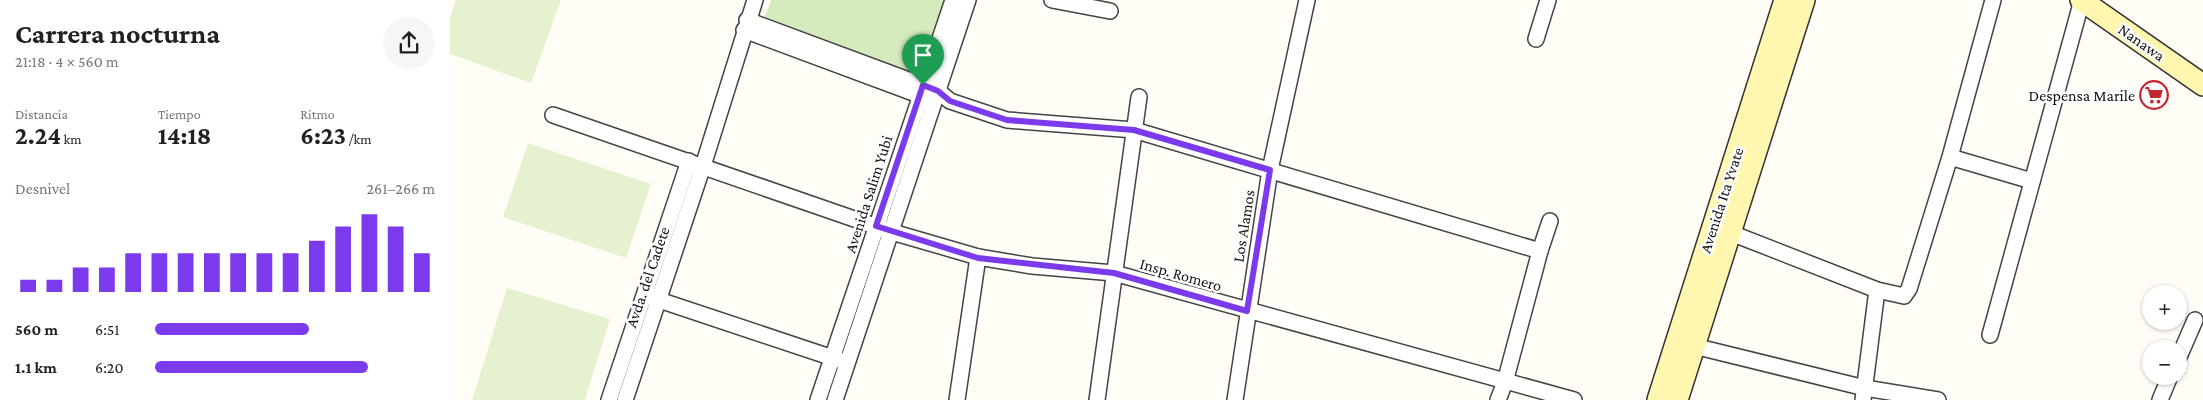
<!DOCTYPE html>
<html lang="es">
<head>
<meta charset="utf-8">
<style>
  body { margin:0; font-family:"Crimson Pro",serif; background:#f6f6f6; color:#202124; height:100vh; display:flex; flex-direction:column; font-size:19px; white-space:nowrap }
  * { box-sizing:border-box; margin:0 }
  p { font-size:16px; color:#757577 }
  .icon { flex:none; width:28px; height:28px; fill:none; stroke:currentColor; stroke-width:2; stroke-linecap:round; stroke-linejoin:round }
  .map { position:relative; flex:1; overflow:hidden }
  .side { display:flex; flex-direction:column; background:#fff; width:450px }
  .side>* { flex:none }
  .buttons { position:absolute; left:1692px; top:285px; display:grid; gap:10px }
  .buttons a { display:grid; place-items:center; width:45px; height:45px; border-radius:50%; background:#fff; box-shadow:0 1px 4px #0004; font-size:25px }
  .pin { position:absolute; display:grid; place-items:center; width:42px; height:42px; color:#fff; margin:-51px -21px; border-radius:50% 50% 50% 0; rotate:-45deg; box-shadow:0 0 5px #0007 }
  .pin .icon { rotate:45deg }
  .round { display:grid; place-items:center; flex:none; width:52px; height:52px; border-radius:26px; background:#f6f6f6 }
  .summary { display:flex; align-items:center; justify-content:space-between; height:85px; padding:0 15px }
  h1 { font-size:28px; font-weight:700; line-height:38px }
  .stats { display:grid; grid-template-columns:repeat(3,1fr); gap:8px; height:85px; padding:5px 15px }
  .stats div { display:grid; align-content:center }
  .stats b { font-size:25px; font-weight:700 }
  .stats small { font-size:14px; font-weight:400 }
  .stats p { font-size:14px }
  .chart { height:140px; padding:10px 15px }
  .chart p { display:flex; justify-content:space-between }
  .chart svg { width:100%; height:90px; margin-top:5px; stroke:#7c3aed; stroke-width:6 }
  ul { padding:0 15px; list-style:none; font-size:16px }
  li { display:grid; grid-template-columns:80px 60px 1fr; align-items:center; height:38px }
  li i { height:12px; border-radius:6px; background:#7c3aed }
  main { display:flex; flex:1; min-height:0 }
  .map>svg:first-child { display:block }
  .green { fill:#d5ebbd }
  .pitch { fill:#e6f2cf }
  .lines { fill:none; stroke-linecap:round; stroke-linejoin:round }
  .street-casing { stroke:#444; stroke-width:18 }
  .secondary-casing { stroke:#333; stroke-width:24 }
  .street { stroke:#fff; stroke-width:15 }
  .secondary { stroke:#fff6b0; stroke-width:21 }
  .route-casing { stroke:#fff; stroke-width:10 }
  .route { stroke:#7c3aed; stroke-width:6 }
  .labels { text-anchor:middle; stroke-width:5; stroke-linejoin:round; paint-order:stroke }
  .street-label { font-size:16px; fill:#111; stroke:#fff }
  .poi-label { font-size:16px; fill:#111; stroke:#fff; text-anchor:end }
</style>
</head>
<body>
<main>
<section class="side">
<div class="summary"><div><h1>Carrera nocturna</h1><p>21:18 · 4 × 560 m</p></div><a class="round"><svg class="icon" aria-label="share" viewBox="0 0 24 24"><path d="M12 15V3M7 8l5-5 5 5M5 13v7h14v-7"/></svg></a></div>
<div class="stats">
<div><p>Distancia</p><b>2.24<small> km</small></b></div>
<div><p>Tiempo</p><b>14:18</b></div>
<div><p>Ritmo</p><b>6:23<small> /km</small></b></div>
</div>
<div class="chart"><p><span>Desnivel</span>261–266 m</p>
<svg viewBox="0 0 160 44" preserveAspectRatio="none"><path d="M5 44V38M15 44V38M25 44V32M35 44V32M45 44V25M55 44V25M65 44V25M75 44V25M85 44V25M95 44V25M105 44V25M115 44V19M125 44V12M135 44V6M145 44V12M155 44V25"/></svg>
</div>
<ul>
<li><b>560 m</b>6:51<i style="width:55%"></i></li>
<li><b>1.1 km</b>6:20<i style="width:76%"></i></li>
</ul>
</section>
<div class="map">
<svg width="1753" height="400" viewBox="0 0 1753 400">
  <rect width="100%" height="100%" fill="#fffdf5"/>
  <!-- green -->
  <polygon class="green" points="321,0 494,0 465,84 313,22"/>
  <!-- pitch -->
  <g class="pitch">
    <polygon points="6,0 111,0 81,83 0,54 0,18"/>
    <polygon points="78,143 201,184 176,258 53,217"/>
    <polygon points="57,288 160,319 135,400 22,400"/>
  </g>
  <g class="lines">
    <defs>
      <g id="street">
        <polyline points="602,0 660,11"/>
        <polyline points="297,20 488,91 500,101 557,120 684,130 1090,251"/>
        <polyline points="294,30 477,98"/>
        <polyline points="1086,39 1098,0"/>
        <polyline points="103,115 442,232 528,257 582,266 664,273 1124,400"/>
        <polyline points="1500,157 1582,181"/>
        <polyline points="1281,233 1427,290 1454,296 1459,289 1500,157 1543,0"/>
        <polyline points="200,297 392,361"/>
        <polyline points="1540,335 1632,0"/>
        <polyline points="1244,346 1415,388 1488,400"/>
        <polyline points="1729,357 1745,320"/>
        <polyline points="159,400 239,161"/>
        <polyline points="175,400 253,166 305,0"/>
        <polyline points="368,400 503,0"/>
        <polyline points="385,400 518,0"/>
        <polyline points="507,400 528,257"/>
        <polyline points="647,400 689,97"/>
        <polyline points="785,400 820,170 857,0"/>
        <polyline points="1048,400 1055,382 1090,251 1100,221"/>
        <polyline points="1413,400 1427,290"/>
        <polyline points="1710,400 1720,376"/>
      </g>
      <g id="secondary">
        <polyline points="1631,0 1753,85"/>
        <polyline points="1208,400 1335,0"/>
        <polyline points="1227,400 1354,0"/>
      </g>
    </defs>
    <!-- street casing -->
    <use href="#street" class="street-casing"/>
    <!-- secondary casing -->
    <use href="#secondary" class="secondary-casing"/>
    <!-- street -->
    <use href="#street" class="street"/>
    <!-- secondary -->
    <use href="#secondary" class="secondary"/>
  </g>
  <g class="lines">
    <defs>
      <polygon id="route" points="473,85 488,91 500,101 557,120 684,130 820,170 797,311 664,273 528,258 426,226"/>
    </defs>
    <!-- route casing -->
    <use href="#route" class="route-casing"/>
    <!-- route -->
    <use href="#route" class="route"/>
  </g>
  <!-- icons -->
  <defs>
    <symbol id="supermarket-ring" viewBox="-11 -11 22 22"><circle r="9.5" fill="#fff" stroke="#c4262e" stroke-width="1.5"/><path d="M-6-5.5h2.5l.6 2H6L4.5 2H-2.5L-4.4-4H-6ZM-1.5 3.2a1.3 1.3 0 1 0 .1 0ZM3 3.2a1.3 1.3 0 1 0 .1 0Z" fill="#c4262e"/></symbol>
  </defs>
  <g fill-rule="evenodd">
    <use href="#supermarket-ring" x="1688" y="79" width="32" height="32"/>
  </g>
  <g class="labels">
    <!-- street labels -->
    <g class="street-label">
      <text transform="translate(1692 42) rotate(35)" y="6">Nanawa</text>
      <text transform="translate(418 194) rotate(-72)" y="6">Avenida Salim Yubi</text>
      <text transform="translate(1271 200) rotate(-72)" y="6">Avenida Ita Yvate</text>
      <text transform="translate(793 226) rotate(-81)" y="6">Los Alamos</text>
      <text transform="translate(731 274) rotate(16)" y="6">Insp. Romero</text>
      <text transform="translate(197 277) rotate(-71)" y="6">Avda. del Cadete</text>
    </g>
    <!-- poi labels -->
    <g class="poi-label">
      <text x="1685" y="101">Despensa Marile</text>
    </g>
  </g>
</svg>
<div class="buttons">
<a>+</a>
<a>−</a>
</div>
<div class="pin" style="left:473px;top:85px;background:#1e9e55"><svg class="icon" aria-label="arrive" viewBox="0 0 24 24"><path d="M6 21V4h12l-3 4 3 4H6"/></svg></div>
</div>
</main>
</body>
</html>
